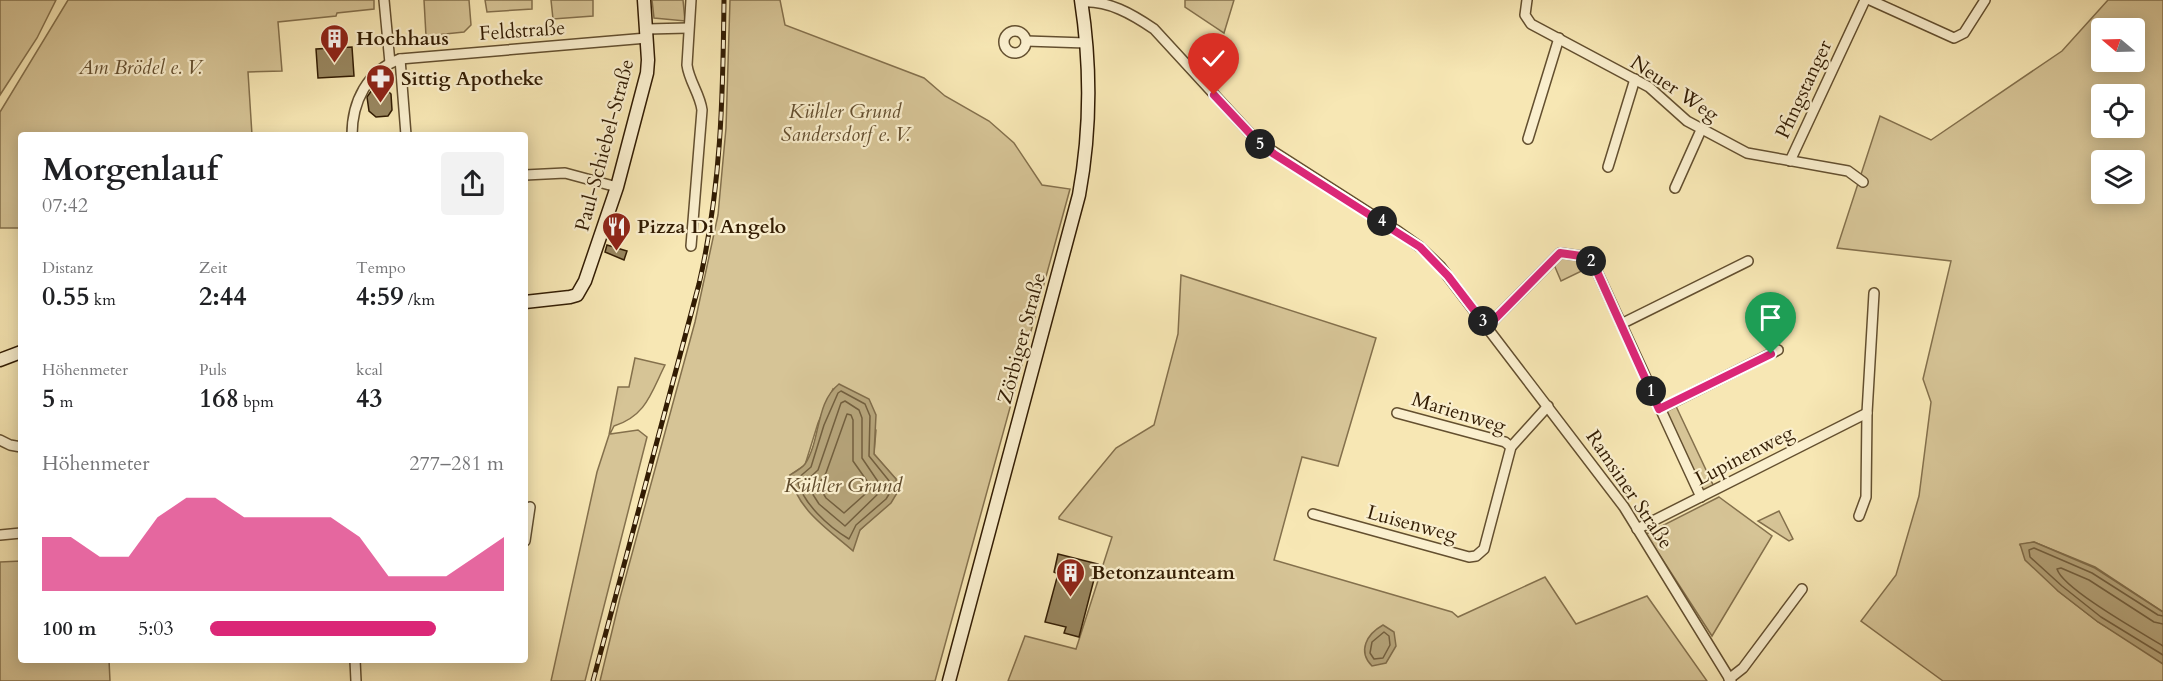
<!DOCTYPE html>
<html lang="de">
<head>
<meta charset="utf-8">
<style>
  body { margin:0; font-family:Cardo,serif; background:#f2f2f2; color:#202124; height:100vh; display:flex; flex-direction:column; font-size:22px; white-space:nowrap }
  * { box-sizing:border-box; margin:0 }
  p { font-size:20px; color:#757577 }
  .icon { flex:none; width:33px; height:33px; fill:none; stroke:currentColor; stroke-width:2; stroke-linecap:round; stroke-linejoin:round }
  .map { position:relative; flex:1; overflow:hidden }
  .drawer { position:absolute; left:18px; top:132px; width:510px; height:531px; display:flex; flex-direction:column; background:#fff; border-radius:6px; box-shadow:0 3px 15px #0003 }
  .drawer>* { flex:none }
  .needle { width:39px; rotate:289deg }
  .buttons { position:absolute; left:2091px; top:18px; display:grid; gap:12px }
  .buttons a { display:grid; place-items:center; width:54px; height:54px; border-radius:6px; background:#fff; box-shadow:0 3px 15px #0003; font-size:30px }
  .pin { position:absolute; display:grid; place-items:center; width:51px; height:51px; color:#fff; margin:-62px -26px; border-radius:50% 50% 50% 0; rotate:-45deg; box-shadow:0 0 6px #0007 }
  .pin .icon { rotate:45deg }
  .km { position:absolute; width:30px; height:30px; margin:-15px; border-radius:50%; background:#222; color:#fff; font-size:16px; line-height:30px; text-align:center }
  .round { display:grid; place-items:center; flex:none; width:63px; height:63px; border-radius:6px; background:#f2f2f2 }
  .head { display:flex; align-items:center; justify-content:space-between; height:102px; padding:0 24px }
  h1 { font-size:33px; font-weight:800; line-height:45px }
  .metrics { display:grid; grid-template-columns:repeat(3,1fr); gap:9px; height:102px; padding:6px 24px }
  .metrics div { display:grid; align-content:center }
  .metrics b { font-size:26px; font-weight:800 }
  .metrics small { font-size:16px; font-weight:400 }
  .metrics p { font-size:16px }
  .chart { height:168px; padding:12px 24px }
  .chart p { display:flex; justify-content:space-between }
  .chart svg { width:100%; height:108px; margin-top:6px; fill:#db2777; opacity:.7 }
  ul { padding:0 24px; list-style:none; font-size:20px }
  li { display:grid; grid-template-columns:96px 72px 1fr; align-items:center; height:45px }
  li i { height:15px; border-radius:8px; background:#db2777 }
  .map>svg:first-child { display:block }
  .green { fill:#d6c496; stroke:#84704c; stroke-width:1.5; fill-rule:evenodd }
  .water { fill:#b4a278; stroke:#806c49; stroke-width:1.5 }
  .lines { fill:none; stroke-linecap:round; stroke-linejoin:round }
  .shore { stroke:#735f3e; stroke-width:1.5 }
  .building { fill:#98865f; stroke:#321c03; stroke-width:1.5 }
  .street-casing { stroke:#634f2f; stroke-width:12 }
  .secondary-casing { stroke:#321c03; stroke-width:15 }
  .street { stroke:#faefce; stroke-width:9 }
  .secondary { stroke:#faefce; stroke-width:12 }
  .rail-casing { stroke:#321c03; stroke-width:5 }
  .rail { stroke:#faefce; stroke-width:3; stroke-dasharray:9; stroke-linecap:butt }
  .route-casing { stroke:#fff; stroke-width:12 }
  .route { stroke:#db2777; stroke-width:8 }
  .labels { text-anchor:middle; stroke-width:4.5; stroke-linejoin:round; paint-order:stroke }
  .street-label { font-size:20px; fill:#321c03; stroke:#faefce }
  .poi-label { font-size:20px; font-weight:bold; fill:#321c03; stroke:#faefce; text-anchor:start }
  .park-label { font-size:20px; font-style:italic; fill:#634e2f; stroke:#faefce }
  .water-label { font-size:21px; font-style:italic; fill:#604b2c; stroke:#faefce }
</style>
</head>
<body>
<div class="map">
<svg width="2163" height="681" viewBox="0 0 2163 681">
  <rect width="100%" height="100%" fill="#f7e7b4"/>
  <filter id="stains"><feTurbulence type="fractalNoise" baseFrequency=".00333" numOctaves="4"/><feColorMatrix values="0 0 0 0 .2 0 0 0 0 .09 0 0 0 0 .02 0 0 0 .5 -.17"/></filter>
  <radialGradient id="worn" r=".72"><stop offset=".6" stop-color="#630" stop-opacity="0"/><stop offset="1" stop-color="#630" stop-opacity=".3"/></radialGradient>
  <!-- green -->
  <g class="green">
    <polygon points="0,0 56,0 37,38 0,95"/>
    <polygon points="68,0 374,0 374,9 337,13 336,16 278,22 282,71 248,72 252,135 21,135 21,228 0,228 0,112"/>
    <polygon points="424,0 469,0 471,25 464,32 426,36"/>
    <polygon points="485,0 532,0 532,9 487,12"/>
    <polygon points="551,0 593,0 593,16 553,19"/>
    <polygon points="652,0 683,0 685,21 654,18"/>
    <path d="M730,0H780L785,25L924,78L945,96L989,121L1014,143L1042,185L1070,189L935,681H600L620,598L695,322L718,215L726,128ZM833,389L876,430L874,454L896,479L872,518L860,530L790,475L805,465L818,423Z"/>
    <polygon points="1185,0 1234,0 1224,33 1185,7"/>
    <path d="M2108,0H2163V612L2095,567L2034,542L2020,545L2058,591L2098,622L2157,658L2163,664V681H1943L1861,621L1896,575L1919,496L1931,402L1923,379L1951,261L1837,248L1880,116L1931,140L2062,51ZM2102,28H2134V62H2102ZM2102,94H2134V128H2102ZM2102,160H2134V194H2102Z"/>
    <polygon points="1568,253 1594,265 1561,281 1552,260"/>
    <polygon points="1181,275 1376,338 1338,466 1302,457 1274,560 1452,612 1458,617 1545,577 1576,624 1647,596 1707,681 1008,681 1025,636 1076,649 1112,537 1059,519 1059,517 1116,448 1154,425 1178,334"/>
    <path d="M635,358L665,365C651,393 646,416 614,426L610,434L638,430L647,437L585,681H551L597,472L609,435L618,387H629Z"/>
    <polygon points="1674,402 1715,489 1701,497 1660,409"/>
    <polygon points="1719,497 1772,536 1712,636 1646,534"/>
    <polygon points="1779,511 1793,539 1789,541 1758,521"/>
    <polygon points="21,561 21,660 109,660 110,681 0,681 0,562"/>
  </g>
  <!-- water -->
  <g class="water">
    <path d="M839,384L869,399L876,415L874,454L896,479L897,493L891,503L860,530L853,551C828,529 797,510 790,475C795,472 802,468 805,464C821,440 815,403 839,384Z"/>
    <polygon points="2034,542 2095,568 2163,612 2163,664 2098,622 2058,591 2025,560 2020,544"/>
    <path d="M1383,625L1394,632L1396,646L1386,663L1372,666C1357,651 1367,634 1383,625Z"/>
  </g>
  <g class="lines">
    <!-- shore -->
    <g class="shore">
      <path d="M841,391L865,404L870,416L869,456L890,482L891,491L886,499L856,525L849,539C829,527 802,503 797,479L811,467L824,425L838,393Z"/>
      <polygon points="845,401 859,410 862,418 862,458 883,489 845,526 819,504 805,482 818,470 841,403"/>
      <polygon points="847,414 851,415 853,420 853,461 872,488 844,513 826,498 818,485 826,473"/>
      <polyline points="2163,616 2158,615 2092,573 2034,548 2029,550 2030,557 2062,586 2101,617 2163,655"/>
      <path d="M2163,624L2154,622L2089,580L2061,568L2057,569C2063,589 2142,633 2163,646"/>
      <polygon points="1384,632 1389,636 1390,645 1383,658 1374,659 1370,653 1372,642"/>
    </g>
  </g>
  <!-- building -->
  <g class="building">
    <polygon points="352,47 354,76 318,78 316,49"/>
    <polygon points="374,87 384,87 391,94 392,110 388,116 376,117 369,111 367,97"/>
    <polygon points="607,245 627,251 624,260 605,252"/>
    <polygon points="1058,554 1098,564 1079,637 1064,633 1066,627 1045,622 1058,574 1054,572"/>
  </g>
  <g class="lines">
    <defs>
      <g id="street">
        <polyline points="384,0 390,63"/>
        <path d="M691,0L687,65C689,81 700,94 702,110L691,246"/>
        <polyline points="1527,0 1525,15 1531,24 1649,87 1687,121 1747,153 1848,171 1863,182"/>
        <polyline points="1870,0 1954,38 1964,33 1985,0"/>
        <path d="M1081,2C1108,0 1132,14 1154,29L1257,141L1396,230L1420,247L1440,266L1624,507L1731,681"/>
        <polyline points="647,29 688,28"/>
        <circle cx="1015" cy="42" r="11"/>
        <polyline points="1026,41 1086,43"/>
        <polyline points="400,59 406,135"/>
        <path d="M352,135C352,102 367,71 400,59L647,38"/>
        <polyline points="1528,139 1559,38"/>
        <polyline points="1790,161 1865,0"/>
        <polyline points="1608,167 1635,79"/>
        <polyline points="525,175 565,173 617,187"/>
        <polyline points="1675,188 1701,130"/>
        <polyline points="1621,324 1748,261"/>
        <polyline points="1487,327 1560,253 1588,257 1594,265 1701,497"/>
        <polyline points="1660,409 1778,350"/>
        <polyline points="1397,413 1505,442 1511,447"/>
        <polyline points="0,440 10,445 21,447"/>
        <polyline points="1313,514 1469,557 1476,556 1484,549 1511,447 1548,406"/>
        <polyline points="1859,516 1866,497 1867,413 1874,293"/>
        <polyline points="1637,529 1867,413"/>
        <polyline points="0,535 21,533"/>
        <polyline points="525,541 530,507"/>
        <polyline points="355,660 356,681"/>
        <polyline points="1729,679 1743,668 1802,589"/>
      </g>
      <g id="secondary">
        <polyline points="525,302 570,297 577,295 585,281 617,187 647,73 648,60 644,0"/>
        <polyline points="0,360 21,352"/>
        <path d="M949,681L1079,195C1091,130 1091,65 1081,0"/>
      </g>
    </defs>
    <!-- street casing -->
    <use href="#street" class="street-casing"/>
    <!-- secondary casing -->
    <use href="#secondary" class="secondary-casing"/>
    <!-- street -->
    <use href="#street" class="street"/>
    <!-- secondary -->
    <use href="#secondary" class="secondary"/>
    <defs>
      <path id="rail" d="M593,681L699,284C721,188 723,98 724,0"/>
    </defs>
    <!-- rail casing -->
    <use href="#rail" class="rail-casing"/>
    <!-- rail -->
    <use href="#rail" class="rail"/>
  </g>
  <g class="lines">
    <defs>
      <polyline id="route" points="1214,95 1257,141 1274,154 1420,247 1448,276 1487,327 1560,253 1588,257 1594,265 1659,409 1771,354"/>
    </defs>
    <!-- route casing -->
    <use href="#route" class="route-casing"/>
    <!-- route -->
    <use href="#route" class="route"/>
  </g>
  <!-- icons -->
  <defs>
    <symbol id="building-pin" viewBox="-11 -11 22 30"><path d="M0 17L-7.5 6A9.5 9.5 0 1 1 7.5 6Z" fill="#8f2418" stroke="#faefce"/><path d="M-4-6H4V6H1V3H-1V6H-4ZM-2.5-4.3h1.7v1.8h-1.7ZM.8-4.3h1.7v1.8H.8ZM-2.5-1h1.7V.8h-1.7ZM.8-1h1.7V.8H.8Z" fill="#fff"/></symbol>
    <symbol id="pharmacy-pin" viewBox="-11 -11 22 30"><path d="M0 17L-7.5 6A9.5 9.5 0 1 1 7.5 6Z" fill="#8f2418" stroke="#faefce"/><path d="M-2-6h4v4h4v4h-4v4h-4v-4h-4v-4h4Z" fill="#fff"/></symbol>
    <symbol id="restaurant-pin" viewBox="-11 -11 22 30"><path d="M0 17L-7.5 6A9.5 9.5 0 1 1 7.5 6Z" fill="#8f2418" stroke="#faefce"/><path d="M-5-6h1v4h1v-4h1v4h1v-4h1v5L-1.5 .5V6h-2V.5L-5-1ZM5-6V6H3V1.5H1.5Q1.5-4 5-6Z" fill="#fff"/></symbol>
  </defs>
  <g fill-rule="evenodd">
    <use href="#building-pin" x="318" y="22" width="33" height="45"/>
    <use href="#pharmacy-pin" x="364" y="62" width="33" height="45"/>
    <use href="#restaurant-pin" x="600" y="210" width="33" height="45"/>
    <use href="#building-pin" x="1054" y="556" width="33" height="45"/>
  </g>
  <g class="labels">
    <!-- street labels -->
    <g class="street-label">
      <text transform="translate(522 30) rotate(-4)" y="7">Feldstraße</text>
      <text transform="translate(1675 88) rotate(34)" y="7">Neuer Weg</text>
      <text transform="translate(1803 89) rotate(-65)" y="7">Pfingstanger</text>
      <text transform="translate(604 145) rotate(-75)" y="7">Paul-Schiebel-Straße</text>
      <text transform="translate(1021 338) rotate(-75)" y="7">Zörbiger Straße</text>
      <text transform="translate(1459 412) rotate(17)" y="7">Marienweg</text>
      <text transform="translate(1744 455) rotate(-27)" y="7">Lupinenweg</text>
      <text transform="translate(1630 489) rotate(56)" y="7">Ramsiner Straße</text>
      <text transform="translate(1412 523) rotate(15)" y="7">Luisenweg</text>
    </g>
    <!-- poi labels -->
    <g class="poi-label">
      <text x="356" y="45">Hochhaus</text>
      <text x="401" y="85">Sittig Apotheke</text>
      <text x="637" y="233">Pizza Di Angelo</text>
      <text x="1091" y="579">Betonzaunteam</text>
    </g>
    <!-- park labels -->
    <g class="park-label">
      <text x="140" y="74">Am Brödel e. V.</text>
      <text x="845" y="118">Kühler Grund<tspan x="845" dy="23">Sandersdorf e. V.</tspan></text>
    </g>
    <!-- water labels -->
    <g class="water-label">
      <text x="843" y="492">Kühler Grund</text>
    </g>
  </g>
  <rect width="100%" height="100%" filter="url(#stains)"/>
  <rect width="100%" height="100%" fill="url(#worn)"/>
</svg>
<div class="buttons">
<a><svg class="needle" viewBox="-14 -14 28 28"><path d="M0-13l5 13h-10z" fill="#e53935"/><path d="M0 13l5-13h-10z" fill="#757577"/></svg></a>
<a><svg class="icon" aria-label="locate" viewBox="0 0 24 24"><circle cx="12" cy="12" r="6"/><path d="M12 2v4M12 18v4M2 12h4M18 12h4"/></svg></a>
<a><svg class="icon" aria-label="layers" viewBox="0 0 24 24"><path d="M12 4l9 5-9 5-9-5zM3 14l9 5 9-5"/></svg></a>
</div>
<div class="pin" style="left:1771px;top:354px;background:#1e9e55"><svg class="icon" aria-label="arrive" viewBox="0 0 24 24"><path d="M6 21V4h12l-3 4 3 4H6"/></svg></div>
<div class="pin" style="left:1214px;top:95px;background:#d93025"><svg class="icon" aria-label="check" viewBox="0 0 24 24"><path d="M5 12l5 5 9-10"/></svg></div>
<b class="km" style="left:1651px;top:391px">1</b>
<b class="km" style="left:1591px;top:261px">2</b>
<b class="km" style="left:1483px;top:321px">3</b>
<b class="km" style="left:1382px;top:221px">4</b>
<b class="km" style="left:1260px;top:144px">5</b>
<section class="drawer">
<div class="head"><div><h1>Morgenlauf</h1><p>07:42</p></div><a class="round"><svg class="icon" aria-label="share" viewBox="0 0 24 24"><path d="M12 15V3M7 8l5-5 5 5M5 13v7h14v-7"/></svg></a></div>
<div class="metrics">
<div><p>Distanz</p><b>0.55<small> km</small></b></div>
<div><p>Zeit</p><b>2:44</b></div>
<div><p>Tempo</p><b>4:59<small> /km</small></b></div>
</div>
<div class="metrics">
<div><p>Höhenmeter</p><b>5<small> m</small></b></div>
<div><p>Puls</p><b>168<small> bpm</small></b></div>
<div><p>kcal</p><b>43</b></div>
</div>
<div class="chart"><p><span>Höhenmeter</span>277–281 m</p>
<svg viewBox="0 0 160 44" preserveAspectRatio="none"><path d="M0 44V22L10 22L20 30L30 30L40 14L50 6L60 6L70 14L80 14L90 14L100 14L110 22L120 38L130 38L140 38L150 30L160 22V44z"/></svg>
</div>
<ul>
<li><b>100 m</b>5:03<i style="width:77%"></i></li>
</ul>
</section>
</div>
</body>
</html>
